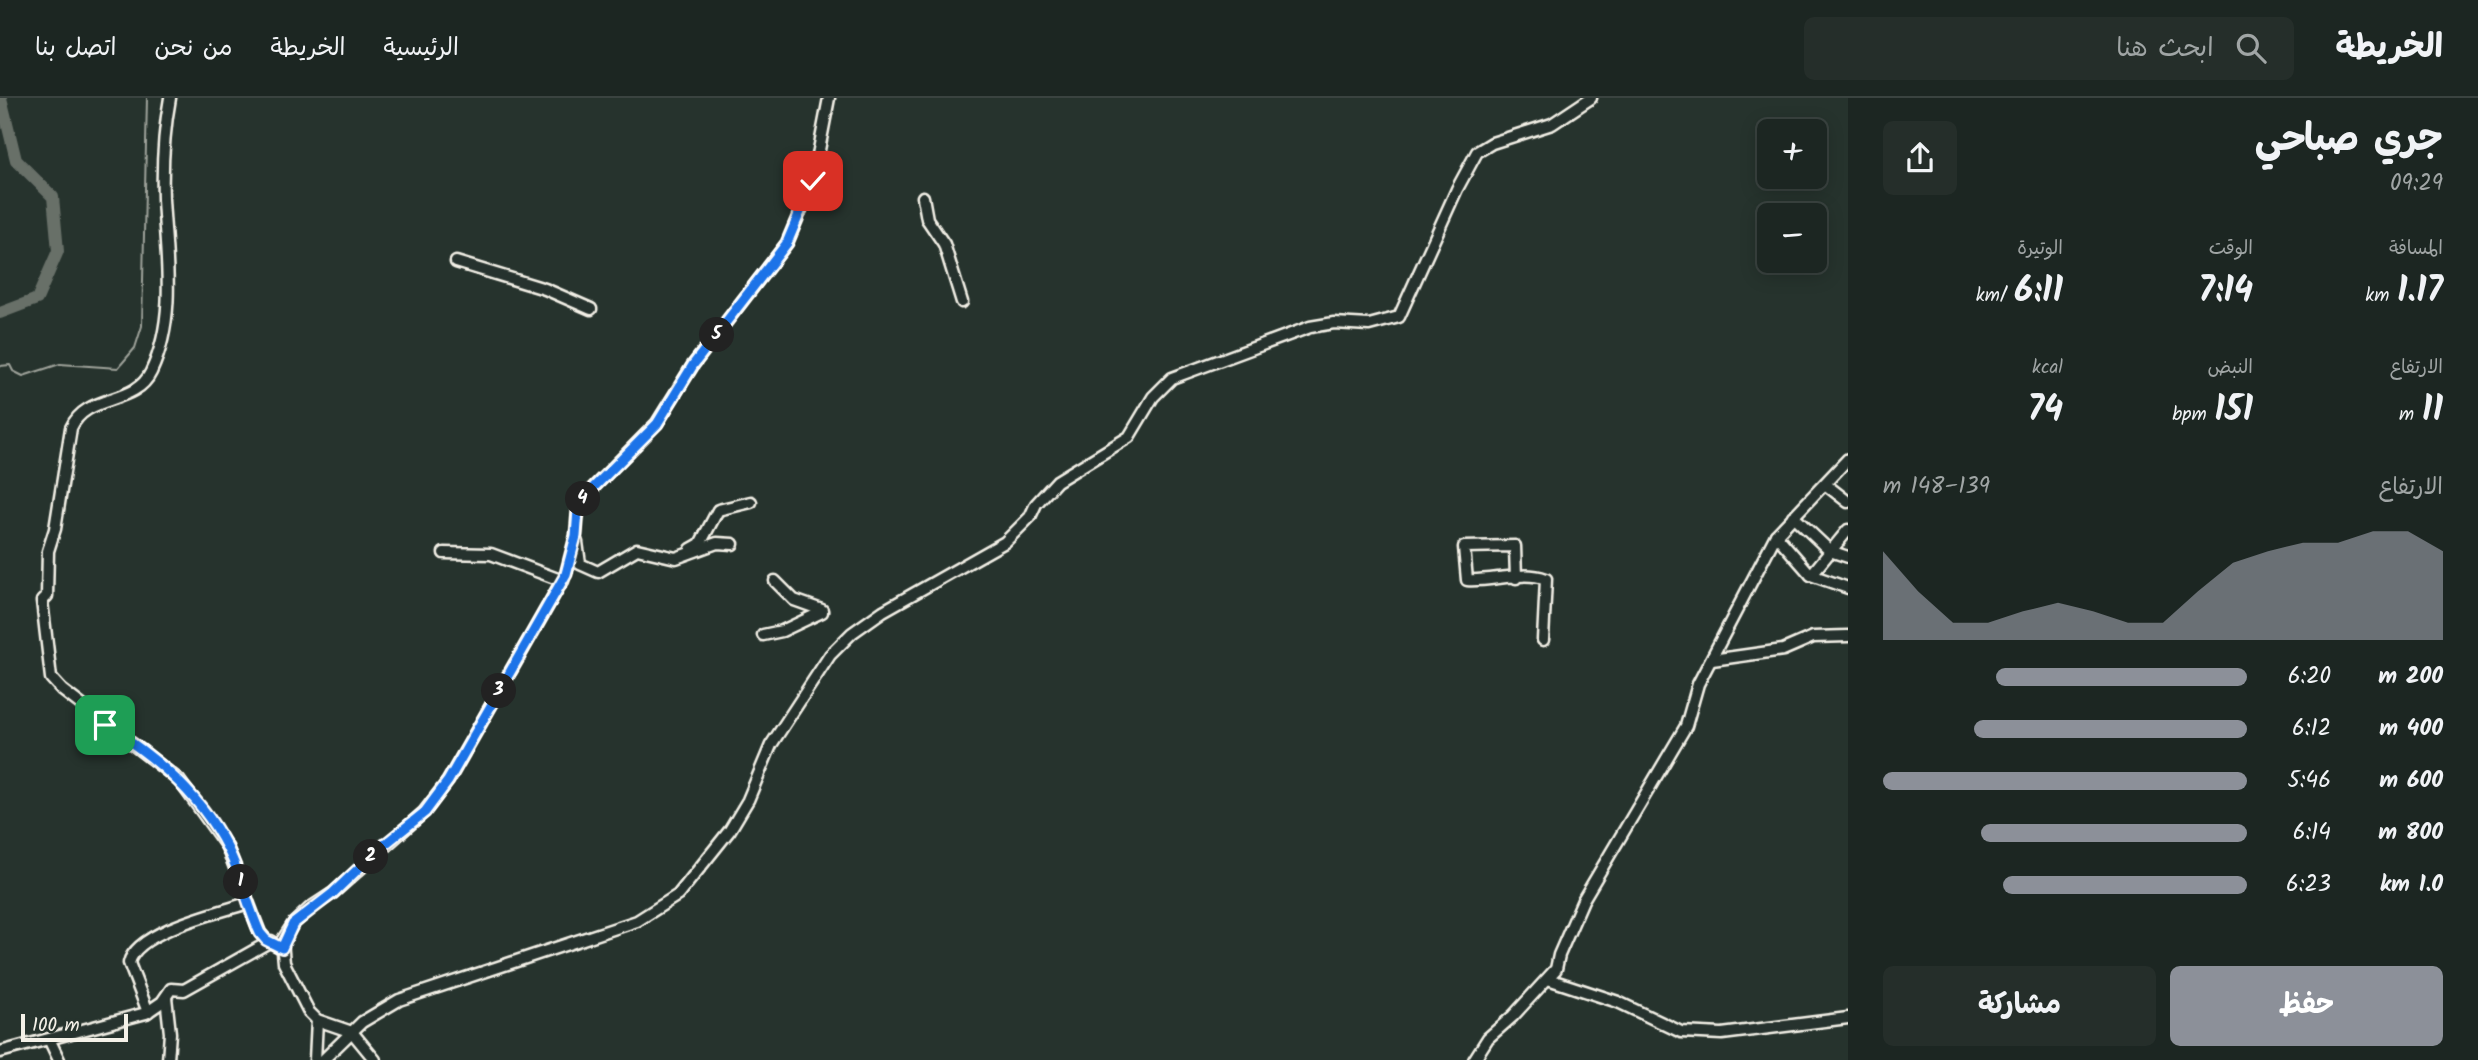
<!DOCTYPE html>
<html lang="ar">
<head>
<meta charset="utf-8">
<style>
  body { margin:0; font-family:Kalam,"Playpen Sans Arabic",sans-serif; background:#252e2a; color:#f1f3f6; direction:rtl; height:100vh; display:flex; flex-direction:column; font-size:26px; white-space:nowrap }
  * { box-sizing:border-box; margin:0 }
  p { font-size:23px; color:#a0a5a5 }
  .icon { flex:none; width:38px; height:38px; fill:none; stroke:currentColor; stroke-width:2; stroke-linecap:round; stroke-linejoin:round }
  .map { position:relative; flex:1; overflow:hidden; direction:ltr }
  .side { display:flex; flex-direction:column; background:#1c2622; width:630px }
  .side>* { flex:none }
  .controls { position:absolute; left:1757px; top:21px; display:grid; gap:14px }
  .controls a { display:grid; place-items:center; width:70px; height:70px; border-radius:10px; background:#1c2622; box-shadow:0 4px 18px #0003,0 0 0 2px #3a4340; font-size:35px }
  .scale { position:absolute; left:21px; bottom:18px; width:107px; box-sizing:border-box; padding-left:7px; border:4px solid #f4f1e8; border-top:0; font-size:19px; line-height:24px; white-space:nowrap; color:#f4f1e8; -webkit-text-stroke:5px #26332d; paint-order:stroke }
  .pin { position:absolute; display:grid; place-items:center; width:60px; height:60px; color:#fff; margin:-30px; border-radius:14px; box-shadow:0 4px 10px #0006 }
  .km { position:absolute; width:35px; height:35px; margin:-18px; border-radius:50%; background:#222; color:#fff; font-size:19px; line-height:35px; text-align:center }
  .round { display:grid; place-items:center; flex:none; width:74px; height:74px; border-radius:10px; background:#252e2a }
  .headline { display:flex; align-items:center; justify-content:space-between; height:119px; padding:0 35px }
  h1 { font-size:38px; font-weight:700; line-height:52px }
  .stats { display:grid; grid-template-columns:repeat(3,1fr); gap:10px; height:119px; padding:7px 35px }
  .stats div { display:grid; align-content:center }
  .stats b { font-size:35px; font-weight:700 }
  .stats small { font-size:19px; font-weight:400 }
  .stats p { font-size:19px }
  .chart { height:196px; padding:14px 35px }
  .chart p { display:flex; justify-content:space-between }
  .chart svg { width:100%; height:126px; margin-top:7px; fill:#8c9099; opacity:.7 }
  .action { display:flex; gap:14px; margin-top:auto; padding:14px 35px }
  .action a { flex:1; height:80px; border-radius:10px; background:#8c9099; color:#fff; font-size:28px; font-weight:700; line-height:80px; text-align:center }
  .action a+a { background:#252e2a; color:#f1f3f6 }
  ul { padding:0 35px; list-style:none; font-size:23px }
  li { display:grid; grid-template-columns:112px 84px 1fr; align-items:center; height:52px }
  li i { height:18px; border-radius:9px; background:#8c9099 }
  header { display:flex; align-items:center; gap:42px; box-sizing:border-box; height:98px; padding:0 35px; background:#1c2622; border-bottom:2px solid #3a4340 }
  header strong { font-size:33px }
  nav { display:flex; gap:38px; margin-inline-start:auto; font-size:24px }
  .search { width:490px; height:63px; background:#252e2a; display:flex; align-items:center; gap:18px; box-sizing:border-box; padding:0 24px; border-radius:10px; color:#a0a5a5; font-size:26px }
  main { display:flex; flex:1; min-height:0 }
  .map>svg:first-child { display:block }
  .lines { fill:none; stroke-linecap:round; stroke-linejoin:round }
  .stream { stroke:#9fa39b; stroke-width:2 }
  .river { stroke:#676f68; stroke-width:12 }
  .minor-casing { stroke:#f4f1e8; stroke-width:15 }
  .minor { stroke:#26332d; stroke-width:10 }
  .route-casing { stroke:#fff; stroke-width:14 }
  .route { stroke:#1a73e8; stroke-width:9 }
</style>
</head>
<body>
<header>
<strong>الخريطة</strong>
<div class="search"><svg class="icon" aria-label="search" viewBox="0 0 24 24"><circle cx="10" cy="10" r="6"/><path d="M15 15l6 6"/></svg>ابحث هنا</div>
<nav><a>الرئيسية</a><a>الخريطة</a><a>من نحن</a><a>اتصل بنا</a></nav>
</header>
<main>
<section class="side">
<div class="headline"><div><h1>جري صباحي</h1><p>09:29</p></div><a class="round"><svg class="icon" aria-label="share" viewBox="0 0 24 24"><path d="M12 15V3M7 8l5-5 5 5M5 13v7h14v-7"/></svg></a></div>
<div class="stats">
<div><p>المسافة</p><b>1.17<small> km</small></b></div>
<div><p>الوقت</p><b>7:14</b></div>
<div><p>الوتيرة</p><b>6:11<small> /km</small></b></div>
</div>
<div class="stats">
<div><p>الارتفاع</p><b>11<small> m</small></b></div>
<div><p>النبض</p><b>151<small> bpm</small></b></div>
<div><p>kcal</p><b>74</b></div>
</div>
<div class="chart"><p><span>الارتفاع</span>139–148 m</p>
<svg viewBox="0 0 160 44" preserveAspectRatio="none"><path d="M0 44V13L10 27L20 38L30 38L40 34L50 31L60 34L70 38L80 38L90 27L100 17L110 13L120 10L130 10L140 6L150 6L160 13V44z"/></svg>
</div>
<ul>
<li><b>200 m</b>6:20<i style="width:69%"></i></li>
<li><b>400 m</b>6:12<i style="width:75%"></i></li>
<li><b>600 m</b>5:46<i style="width:100%"></i></li>
<li><b>800 m</b>6:14<i style="width:73%"></i></li>
<li><b>1.0 km</b>6:23<i style="width:67%"></i></li>
</ul>
<div class="action"><a>حفظ</a><a>مشاركة</a></div>
</section>
<div class="map">
<svg width="1848" height="962" viewBox="0 0 1848 962">
  <rect width="100%" height="100%" fill="#26332d"/>
  <filter id="ink" filterUnits="userSpaceOnUse"><feTurbulence type="fractalNoise" baseFrequency=".0143" numOctaves="2"/><feDisplacementMap in="SourceGraphic" scale="14" xChannelSelector="R" yChannelSelector="G"/><feConvolveMatrix kernelMatrix="1 2 1 2 8 2 1 2 1" color-interpolation-filters="sRGB"/></filter>
  <g filter="url(#ink)">
    <g class="lines">
      <!-- stream -->
      <polyline class="stream" points="0,268 10,267 13,273 23,278 60,266 118,270 135,250 142,228 147,0"/>
      <!-- river -->
      <polyline class="river" points="0,215 37,201 58,153 53,99 16,62 1,0"/>
      <defs>
        <g id="minor">
          <path d="M170,0C164,32 162,69 163,101C166,159 177,219 151,274C135,308 86,295 71,330L55,431L48,453L47,498L42,503L51,580L62,592L179,682L227,749L260,835L266,842L282,850"/>
          <polyline points="923,99 927,121 944,146 962,204"/>
          <polyline points="456,164 545,191 591,211"/>
          <polyline points="1825,386 1848,404"/>
          <polyline points="1793,418 1830,453 1848,459"/>
          <polyline points="1776,437 1811,477 1848,490"/>
          <polyline points="577,444 580,466 598,474 637,451 676,460 717,445 733,446"/>
          <polyline points="691,451 700,446 718,412 751,404"/>
          <polyline points="444,455 491,456 563,483"/>
          <polyline points="1811,477 1848,432"/>
          <path d="M1516,480L1515,448L1464,449L1467,482C1491,484 1523,472 1546,481L1543,542"/>
          <polyline points="775,483 794,502 822,512"/>
          <polyline points="763,537 782,533 822,514"/>
          <polyline points="1712,562 1783,552 1813,539 1848,538"/>
          <polyline points="1548,881 1618,904 1681,934 1722,936 1848,920"/>
          <polyline points="166,899 170,935 168,962"/>
          <path d="M148,914L129,865C136,833 220,814 248,805"/>
          <polyline points="50,943 59,962"/>
          <polyline points="0,954 146,915 162,904 171,891 184,892 271,843"/>
          <polyline points="315,962 317,922"/>
          <polyline points="323,962 362,924 399,902 637,823 678,797 730,732 748,702 771,647 830,557 852,535 883,513 1005,444 1030,419 1036,406 1057,383 1129,339 1153,299 1172,280 1310,229 1334,225 1369,227 1399,219 1457,91 1477,54 1492,45 1552,26 1591,0"/>
          <polyline points="375,962 352,934 317,922 309,914 284,865 282,843 293,826 310,810 333,795 424,714 448,683 566,476 576,437 578,412 585,398 657,325 693,267 787,145 813,83 829,0"/>
          <polyline points="1474,962 1488,940 1513,918 1556,871 1559,857 1583,802 1686,628 1698,586 1776,437 1848,361"/>
        </g>
      </defs>
      <!-- minor casing -->
      <use href="#minor" class="minor-casing"/>
      <!-- minor -->
      <use href="#minor" class="minor"/>
    </g>
  </g>
  <g class="lines" filter="url(#ink)">
    <defs>
      <path id="route" d="M105,627C158,660 206,701 232,760C243,785 249,811 260,835L266,842L282,850L293,826L333,795L379,751L425,714L448,683L566,476L576,438L578,412L585,398L657,326L693,267L787,145L813,83"/>
    </defs>
    <!-- route casing -->
    <use href="#route" class="route-casing"/>
    <!-- route -->
    <use href="#route" class="route"/>
  </g>
</svg>
<div class="controls">
<a>+</a>
<a>−</a>
</div>
<div class="scale">100 m</div>
<div class="pin" style="left:105px;top:627px;background:#1e9e55"><svg class="icon" aria-label="arrive" viewBox="0 0 24 24"><path d="M6 21V4h12l-3 4 3 4H6"/></svg></div>
<div class="pin" style="left:813px;top:83px;background:#d93025"><svg class="icon" aria-label="check" viewBox="0 0 24 24"><path d="M5 12l5 5 9-10"/></svg></div>
<b class="km" style="left:241px;top:784px">1</b>
<b class="km" style="left:371px;top:759px">2</b>
<b class="km" style="left:499px;top:593px">3</b>
<b class="km" style="left:583px;top:401px">4</b>
<b class="km" style="left:717px;top:237px">5</b>
</div>
</main>
</body>
</html>
